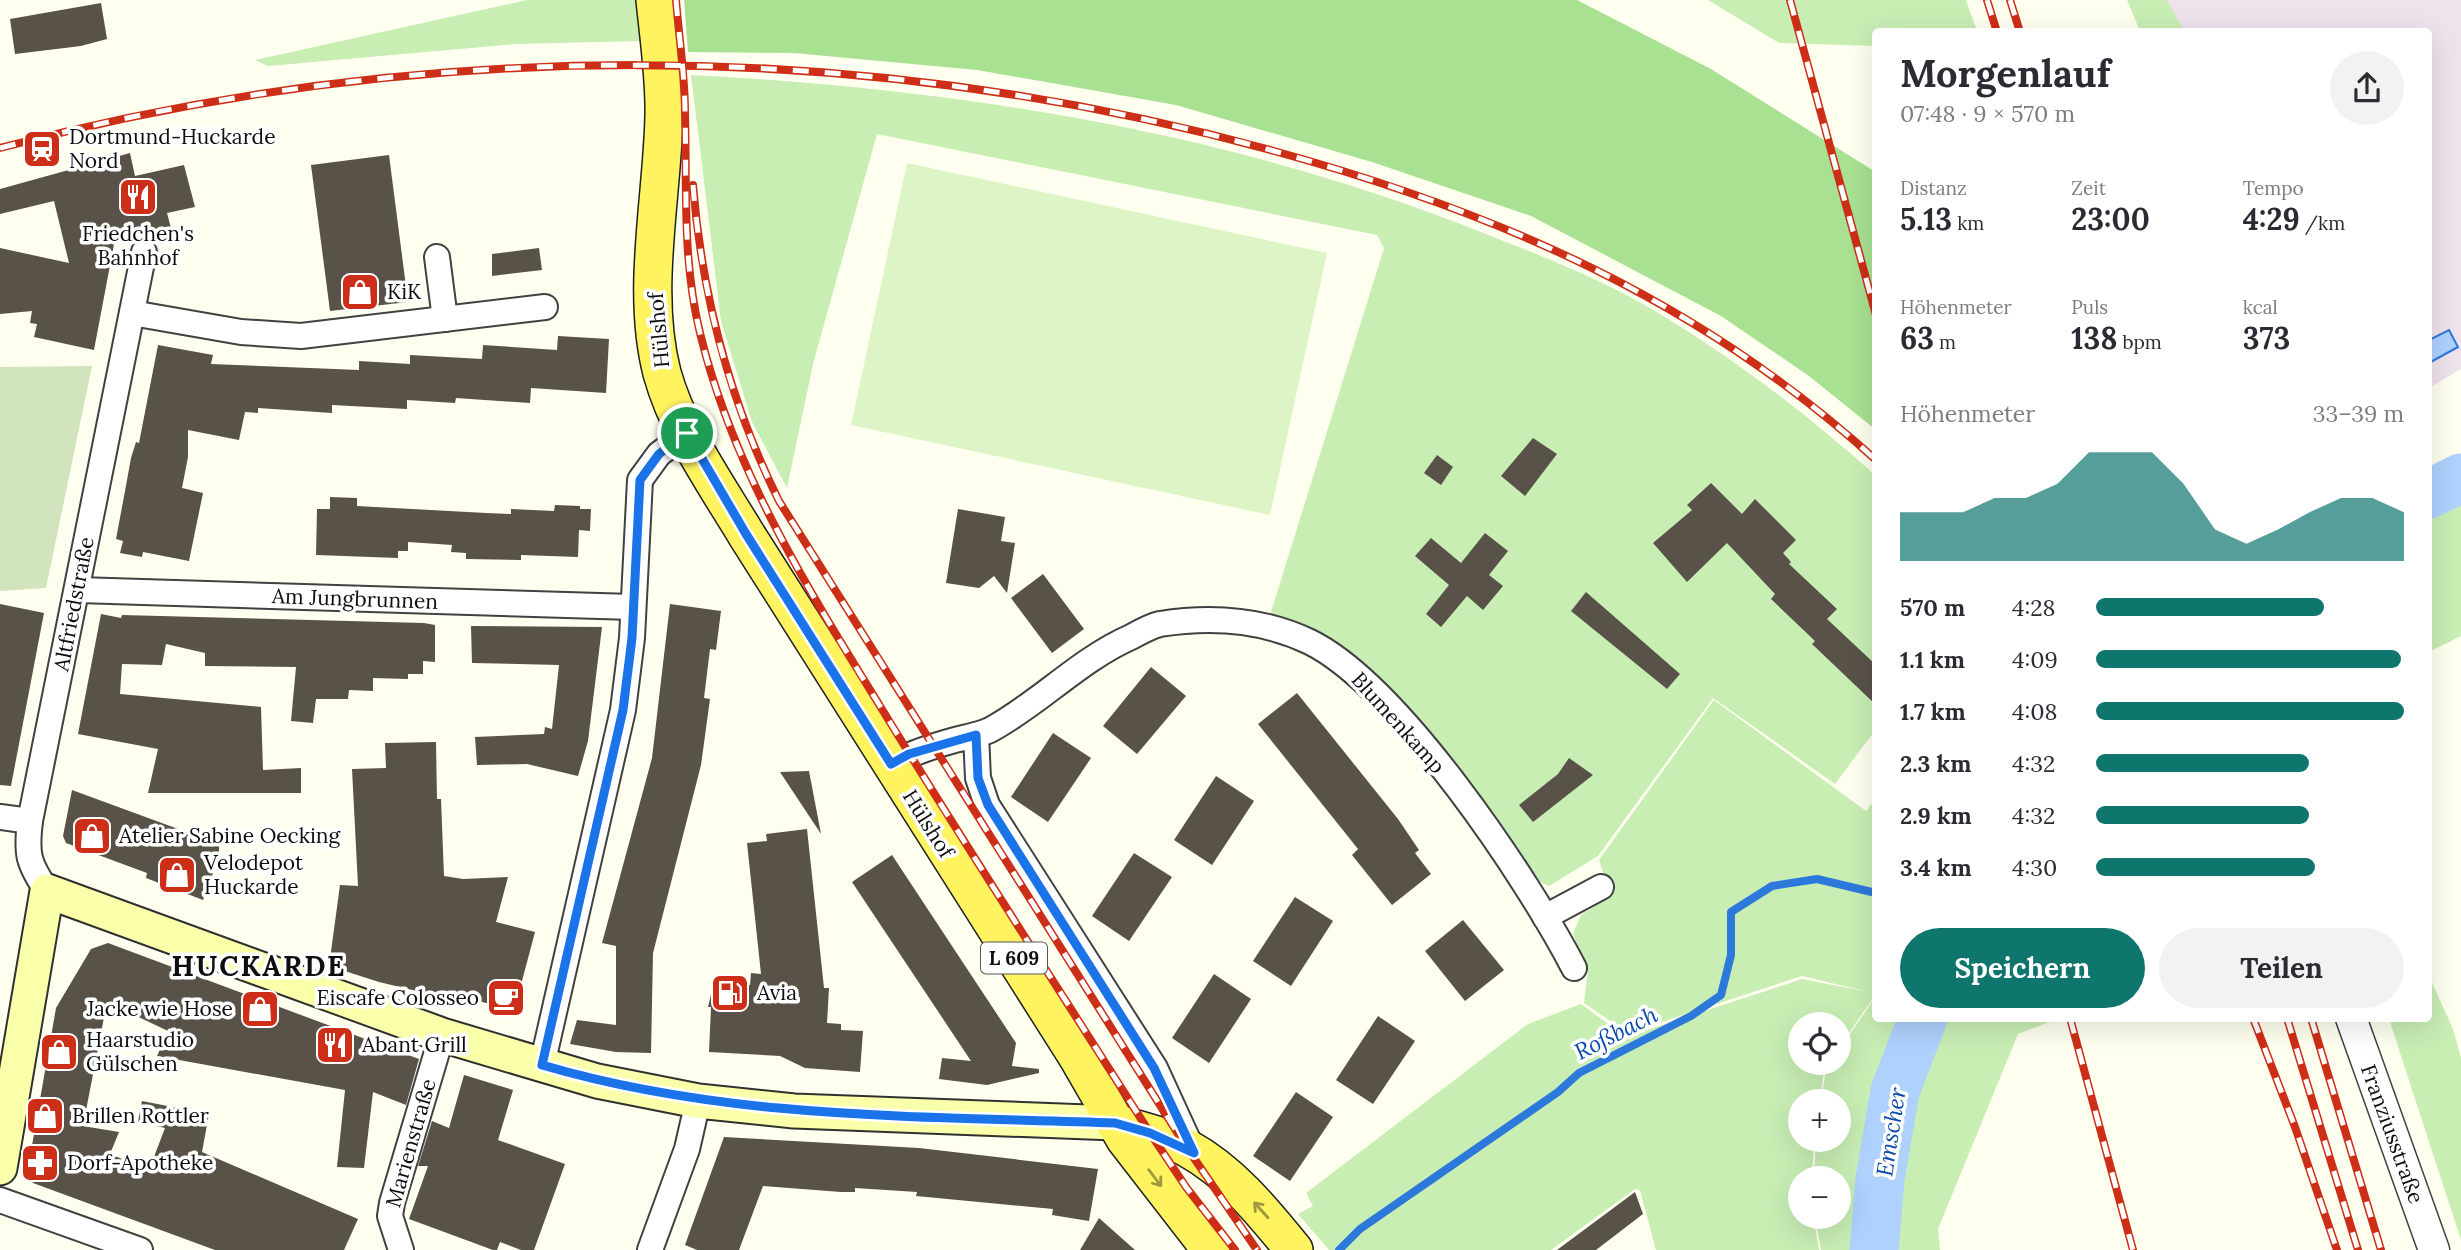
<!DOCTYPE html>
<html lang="de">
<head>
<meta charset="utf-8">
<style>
  body { margin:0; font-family:Lora,serif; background:#f2f2f3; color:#2b2b33; height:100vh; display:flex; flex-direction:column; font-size:26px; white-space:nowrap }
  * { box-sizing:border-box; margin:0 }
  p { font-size:23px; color:#7c7c81 }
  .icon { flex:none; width:38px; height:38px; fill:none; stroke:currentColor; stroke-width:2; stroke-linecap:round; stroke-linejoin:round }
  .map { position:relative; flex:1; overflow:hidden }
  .side { position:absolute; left:1872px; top:28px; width:560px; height:994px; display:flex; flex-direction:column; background:#fff; border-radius:7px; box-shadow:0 7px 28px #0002 }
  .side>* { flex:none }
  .controls { position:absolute; left:1788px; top:1012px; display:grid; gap:14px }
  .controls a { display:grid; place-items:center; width:63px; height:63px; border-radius:50%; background:#fff; box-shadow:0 7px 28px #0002; font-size:35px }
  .pin { position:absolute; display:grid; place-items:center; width:60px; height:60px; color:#fff; margin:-30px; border:4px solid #fff; border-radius:50%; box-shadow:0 2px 7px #0007 }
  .round { display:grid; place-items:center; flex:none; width:74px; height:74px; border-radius:37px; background:#f2f2f3 }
  .head { display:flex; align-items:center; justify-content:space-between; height:119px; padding:0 28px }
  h1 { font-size:38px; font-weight:800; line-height:52px }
  .metrics { display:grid; grid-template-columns:repeat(3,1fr); gap:10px; height:119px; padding:7px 28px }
  .metrics div { display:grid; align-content:center }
  .metrics b { font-size:30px; font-weight:800 }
  .metrics small { font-size:19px; font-weight:400 }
  .metrics p { font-size:19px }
  .chart { height:196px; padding:14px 28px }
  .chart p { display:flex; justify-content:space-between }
  .chart svg { width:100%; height:126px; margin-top:7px; fill:#0f766e; opacity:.7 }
  .primary-button { display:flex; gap:14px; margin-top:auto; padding:14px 28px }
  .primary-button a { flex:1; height:80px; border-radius:42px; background:#0f766e; color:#fff; font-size:28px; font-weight:800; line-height:80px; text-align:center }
  .primary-button a+a { background:#f2f2f3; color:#2b2b33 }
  ul { padding:0 28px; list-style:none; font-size:23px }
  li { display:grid; grid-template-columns:112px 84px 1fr; align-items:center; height:52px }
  li i { height:18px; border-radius:9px; background:#0f766e }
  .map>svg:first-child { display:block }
  .industrial { fill:#eee2ed }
  .green { fill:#c8eeb4 }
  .forest { fill:#a8e192 }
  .cemetery { fill:#d1e4bd }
  .pitch { fill:#ddf4c7 }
  .water { fill:#aed1fd; stroke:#2d78db; stroke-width:2 }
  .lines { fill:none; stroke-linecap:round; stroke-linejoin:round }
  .stream { stroke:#2d78db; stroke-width:8 }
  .river { stroke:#aed1fd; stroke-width:49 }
  .building { fill:#585249 }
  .minor-casing { stroke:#414141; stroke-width:28 }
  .tertiary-casing { stroke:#414141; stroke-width:33 }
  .secondary-casing { stroke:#303030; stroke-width:37 }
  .primary-casing { stroke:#1f1f1f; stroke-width:40 }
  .minor { stroke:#fff; stroke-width:24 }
  .tertiary { stroke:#fff; stroke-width:30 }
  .secondary { stroke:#faffaa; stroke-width:33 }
  .primary { stroke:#fff45f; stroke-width:37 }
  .rail-casing { stroke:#cd2e17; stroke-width:8 }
  .rail { stroke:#fff; stroke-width:5; stroke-dasharray:16; stroke-linecap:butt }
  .oneway { stroke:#9f983f }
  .route-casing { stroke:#fff; stroke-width:14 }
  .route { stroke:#1a73e8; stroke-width:9 }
  .labels { text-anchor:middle; stroke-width:7; stroke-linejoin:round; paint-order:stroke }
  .shield { fill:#fff; stroke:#565656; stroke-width:2 }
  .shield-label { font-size:19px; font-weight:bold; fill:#0e0e0e }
  .poi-label { font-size:21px; fill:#0e0e0e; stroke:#fff; text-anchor:start }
  .street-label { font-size:21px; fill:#0e0e0e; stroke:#fff }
  .water-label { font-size:23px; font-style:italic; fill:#0a4aae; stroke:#fff }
  .district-label { font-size:28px; font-weight:bold; letter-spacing:2px; fill:#0e0e0e; stroke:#fff }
</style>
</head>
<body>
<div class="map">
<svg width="2461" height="1250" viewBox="0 0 2461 1250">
  <rect width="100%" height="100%" fill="#ffffef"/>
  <!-- industrial -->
  <polygon class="industrial" points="2166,0 2461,0 2461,369 2429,388 2429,32 2184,31"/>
  <!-- green -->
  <g class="green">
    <polygon points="527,0 635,0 640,41 516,44 268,66 255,60"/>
    <polygon points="1708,0 1966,0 1977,31 1876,32 1876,46 1779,43"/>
    <polygon points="2127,0 2167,0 2184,31 2140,31"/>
    <path d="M691,75C961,89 1233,132 1486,234C1542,256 1598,278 1650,308C1731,356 1806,413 1876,476V729L1835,784L1713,698L1598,856L1549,886L1515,870L1394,713L1267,625L1384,248L1377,235L877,134L813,364L787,488L752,422L721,321Z"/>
    <polygon points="2461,497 2461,636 2429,652 2429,513"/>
    <polygon points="1714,700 1866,811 1876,798 1876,994 1839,1047 1839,1024 1801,1024 1801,1062 1828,1062 1824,1068 1820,1101 1801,1101 1801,1139 1814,1139 1812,1178 1801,1178 1801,1216 1813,1216 1819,1250 1656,1250 1640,1190 1635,1189 1551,1250 1329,1250 1298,1214 1313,1206 1306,1193 1528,1024 1581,1004 1626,1037 1802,979 1869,992 1802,976 1628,1033 1584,1003 1588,970 1573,934 1581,915 1611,896 1599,860"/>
    <polygon points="2429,976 2453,1029 2461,1058 2461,1240 2389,1019 2429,1018"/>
    <polygon points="1876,996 1876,1018 2055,1020 2018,1034 1938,1229 1940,1250 1821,1250 1815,1216 1839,1216 1839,1178 1814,1178 1816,1139 1839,1139 1839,1101 1821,1101 1826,1070 1831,1062 1839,1062 1839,1050"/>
  </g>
  <!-- forest -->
  <polygon class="forest" points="684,0 1577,0 1711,69 1874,171 1876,430 1809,376 1721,316 1531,216 1372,162 1176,105 977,70 794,53 688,52"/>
  <!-- cemetery -->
  <polygon class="cemetery" points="92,366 46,588 0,591 0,367"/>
  <!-- pitch -->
  <polygon class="pitch" points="907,163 1327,253 1270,515 851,425"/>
  <!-- water -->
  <polygon class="water" points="2449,330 2458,347 2429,363 2429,340"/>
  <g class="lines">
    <!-- stream -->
    <polyline class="stream" points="1339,1250 1360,1229 1558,1092 1579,1073 1691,1016 1721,995 1731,955 1731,912 1772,886 1817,879 1876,893"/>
    <!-- river -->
    <g class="river">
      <polyline points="2429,494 2461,478"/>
      <polyline points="1874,1250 1880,1179 1895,1091 1923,1018"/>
    </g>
  </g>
  <!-- building -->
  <g class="building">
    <polygon points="101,3 107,39 81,46 15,54 10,19"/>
    <polygon points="130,153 135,176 184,165 195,207 167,213 171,228 115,239 94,350 34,337 37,324 30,323 32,311 0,314 0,248 69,263 54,201 0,214 0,189"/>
    <polygon points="389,155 408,302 330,311 311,165"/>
    <polygon points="539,248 542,270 492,276 492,254"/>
    <polygon points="558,336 609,339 606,393 531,388 530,403 456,398 455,403 407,400 407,409 332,405 332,413 258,408 258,413 245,412 239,440 188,430 188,457 182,488 203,493 189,561 143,552 142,557 120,553 123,541 116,539 125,491 131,458 136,442 139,443 158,345 213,355 211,364 359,370 359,361 410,364 410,355 482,359 483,345 557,350"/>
    <polygon points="1533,438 1557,454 1525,496 1501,476"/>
    <polygon points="1437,455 1453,467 1441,485 1424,473"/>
    <polygon points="1711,483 1742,514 1755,499 1796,540 1783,553 1791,562 1789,564 1837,609 1827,619 1876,665 1876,705 1812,644 1815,641 1771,599 1775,594 1727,543 1687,582 1653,543 1692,510 1687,505"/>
    <polygon points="330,497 357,498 357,506 486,513 511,514 511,509 554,511 555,505 580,506 580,509 591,509 590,531 579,530 578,557 521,555 521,560 466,559 466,553 451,552 452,545 408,542 408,551 398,551 398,558 316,555 317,509 330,509"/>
    <polygon points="958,509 1005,517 1001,541 1015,543 1007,593 994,576 979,588 946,583"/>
    <polygon points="1485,533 1508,551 1489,575 1503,586 1483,610 1467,596 1441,627 1426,614 1449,585 1415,556 1431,538 1461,563"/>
    <polygon points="1043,574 1084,629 1052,653 1011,598"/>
    <polygon points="1586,592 1680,674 1667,689 1571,611"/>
    <polygon points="0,604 44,613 11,786 0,785"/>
    <polygon points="670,604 721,611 716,650 710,649 704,698 710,699 701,765 653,953 651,1053 616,1052 570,1044 577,1020 616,1025 616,946 602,943 652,758"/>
    <polygon points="101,614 121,618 122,615 424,623 435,625 435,662 423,661 423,674 408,674 408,679 373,678 373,691 349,690 348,699 316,699 313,723 291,721 296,667 205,666 205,653 166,644 162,665 122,664 120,694 261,707 263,770 301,768 301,793 148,793 158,749 78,734"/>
    <polygon points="471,626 602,627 588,741 578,776 527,764 477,765 475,737 544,734 545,727 552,729 559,665 472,663"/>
    <polygon points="1151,667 1186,696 1137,754 1103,726"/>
    <polygon points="1297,693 1398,819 1419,850 1415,853 1431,874 1392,905 1352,855 1358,849 1258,724"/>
    <polygon points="1053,733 1091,758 1048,822 1011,797"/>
    <polygon points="436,742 437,799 441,799 444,876 463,879 508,877 496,922 535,932 514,1011 447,992 446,998 379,982 329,966 340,885 358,886 352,769 386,768 385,743"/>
    <polygon points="1569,758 1593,775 1533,822 1519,805 1558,774"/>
    <polygon points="809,771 821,834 780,772"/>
    <polygon points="1216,776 1254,801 1212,865 1174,840"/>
    <polygon points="72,790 219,844 219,857 203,900 146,878 147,873 66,843 63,836"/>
    <polygon points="807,829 824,988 829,988 827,1023 841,1024 841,1030 863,1031 860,1072 805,1068 780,1056 709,1052 711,1007 708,1007 714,982 750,985 751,973 761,974 747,843 767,841 766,834"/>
    <polygon points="1134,853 1172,877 1129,941 1092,916"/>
    <polygon points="892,855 1016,1043 1012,1066 1039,1069 1039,1073 987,1085 939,1079 942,1058 971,1061 852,882"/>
    <polygon points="1295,897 1333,921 1291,986 1253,961"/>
    <polygon points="1463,920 1504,970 1465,1001 1425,951"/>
    <polygon points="108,943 419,1059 406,1105 373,1092 364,1168 337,1167 345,1090 157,1056 168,1031 107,1002 83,1126 119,1132 110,1154 149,1170 165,1128 138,1122 142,1101 209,1114 202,1152 358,1219 344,1250 215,1250 33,1183 27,1174 56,1008 91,949"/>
    <polygon points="1214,974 1251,999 1209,1063 1172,1038"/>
    <polygon points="1378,1016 1415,1041 1373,1104 1336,1080"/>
    <polygon points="464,1075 513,1090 498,1140 565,1164 534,1250 521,1250 500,1242 497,1250 493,1250 409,1219 428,1166 418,1166 432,1121 449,1128"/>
    <polygon points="1296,1092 1333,1117 1290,1181 1253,1156"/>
    <polygon points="724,1137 919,1148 1098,1169 1089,1221 1052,1215 1053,1209 916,1196 917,1192 855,1188 855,1192 841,1192 763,1186 739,1250 697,1250 685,1245"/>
    <polygon points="1635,1192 1643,1214 1596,1250 1557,1250"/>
    <polygon points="1099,1218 1135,1250 1080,1250"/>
  </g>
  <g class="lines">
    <defs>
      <g id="minor">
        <polyline points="437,257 445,319"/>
        <polyline points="132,313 241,332 301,336 545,307"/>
        <polyline points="78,590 633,607"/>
        <polyline points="976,735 978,778 987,805 1155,1068 1194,1153"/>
        <path d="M891,764C911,753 933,746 955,740C967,737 979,735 990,730C1040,703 1079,660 1131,637C1140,632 1151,626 1160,624C1211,616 1264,620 1310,642C1399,686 1528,879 1574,968"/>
        <polyline points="0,817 30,821"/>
        <path d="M47,891C28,863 26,854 30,821L144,252"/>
        <polyline points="1545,917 1601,887"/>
        <polyline points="542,1065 623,710 632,638 640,480 659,454 687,433"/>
        <polyline points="0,1200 140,1250"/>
        <polyline points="401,1250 390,1216 392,1203 442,1035"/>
        <polyline points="650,1250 687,1149 698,1101"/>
      </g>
      <polyline id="tertiary" points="2351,1018 2434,1250"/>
      <polyline id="secondary" points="0,1168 47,891 442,1035 597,1081 698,1101 794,1111 1115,1123"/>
      <g id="primary">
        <path d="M655,0C659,39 665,79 664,117C662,200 641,292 662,373C678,431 716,484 746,534L1077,1056L1125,1139L1211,1250"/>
        <path d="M1115,1123C1139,1130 1166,1136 1187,1148C1231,1172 1263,1212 1294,1250"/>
      </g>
    </defs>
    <!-- minor casing -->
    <use href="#minor" class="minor-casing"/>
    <!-- tertiary casing -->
    <use href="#tertiary" class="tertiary-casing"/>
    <!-- secondary casing -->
    <use href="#secondary" class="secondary-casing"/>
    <!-- primary casing -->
    <use href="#primary" class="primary-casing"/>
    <!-- minor -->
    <use href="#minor" class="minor"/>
    <!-- tertiary -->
    <use href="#tertiary" class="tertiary"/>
    <!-- secondary -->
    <use href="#secondary" class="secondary"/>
    <!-- primary -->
    <use href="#primary" class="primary"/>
    <defs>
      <g id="rail">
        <path d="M676,0C679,38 685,76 685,113C687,188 682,259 700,333C733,469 807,588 880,706C968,850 1060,991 1150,1133L1186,1187L1235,1250"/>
        <polyline points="1790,0 1876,315"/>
        <polyline points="1987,0 1997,32"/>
        <polyline points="2010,0 2020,32"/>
        <path d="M0,148C418,38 856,36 1274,151C1500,213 1701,301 1876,460"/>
        <path d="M693,185C702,297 729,400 779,501L1187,1148L1257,1250"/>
        <polyline points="2070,1018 2133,1250"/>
        <polyline points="2253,1018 2295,1127 2337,1250"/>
        <polyline points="2287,1018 2358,1250"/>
        <polyline points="2311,1018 2381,1250"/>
      </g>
    </defs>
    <!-- rail casing -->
    <use href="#rail" class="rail-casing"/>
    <!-- rail -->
    <use href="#rail" class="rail"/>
  </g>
  <!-- one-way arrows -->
  <defs><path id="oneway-shaft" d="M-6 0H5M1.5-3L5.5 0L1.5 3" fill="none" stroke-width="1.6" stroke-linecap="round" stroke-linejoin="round" transform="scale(1.75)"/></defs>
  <g class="oneway">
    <use href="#oneway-shaft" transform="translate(1155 1178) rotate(53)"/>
    <use href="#oneway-shaft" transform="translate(1261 1210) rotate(-132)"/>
  </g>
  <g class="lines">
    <defs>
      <path id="route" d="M687,433L746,534L891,764L909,754L976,735L978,778L988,805L1154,1068L1194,1153L1150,1133L1115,1123C922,1116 729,1120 542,1065L623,710L632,638L640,480L659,454Z"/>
    </defs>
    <!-- route casing -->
    <use href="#route" class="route-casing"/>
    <!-- route -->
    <use href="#route" class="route"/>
  </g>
  <!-- icons -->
  <defs>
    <symbol id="station-square" viewBox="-11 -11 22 22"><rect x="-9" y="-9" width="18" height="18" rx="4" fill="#cd2e17" stroke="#fff"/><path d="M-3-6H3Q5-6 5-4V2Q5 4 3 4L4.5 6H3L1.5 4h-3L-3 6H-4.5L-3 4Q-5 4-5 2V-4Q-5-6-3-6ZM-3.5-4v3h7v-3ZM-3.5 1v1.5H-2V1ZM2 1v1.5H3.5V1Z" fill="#fff"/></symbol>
    <symbol id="restaurant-square" viewBox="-11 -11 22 22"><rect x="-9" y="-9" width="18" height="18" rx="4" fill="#cd2e17" stroke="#fff"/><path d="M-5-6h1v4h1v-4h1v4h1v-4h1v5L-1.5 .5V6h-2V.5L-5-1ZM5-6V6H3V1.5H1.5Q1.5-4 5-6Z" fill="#fff"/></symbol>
    <symbol id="shop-square" viewBox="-11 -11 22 22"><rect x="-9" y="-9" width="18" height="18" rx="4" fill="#cd2e17" stroke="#fff"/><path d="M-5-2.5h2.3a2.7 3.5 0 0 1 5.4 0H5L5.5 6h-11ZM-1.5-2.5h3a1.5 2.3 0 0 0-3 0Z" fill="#fff"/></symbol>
    <symbol id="fuel-square" viewBox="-11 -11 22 22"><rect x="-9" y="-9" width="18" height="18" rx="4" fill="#cd2e17" stroke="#fff"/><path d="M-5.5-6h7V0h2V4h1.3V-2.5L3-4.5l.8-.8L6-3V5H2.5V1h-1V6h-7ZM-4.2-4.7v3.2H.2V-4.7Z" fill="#fff"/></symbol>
    <symbol id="cafe-square" viewBox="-11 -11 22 22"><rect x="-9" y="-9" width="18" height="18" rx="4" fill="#cd2e17" stroke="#fff"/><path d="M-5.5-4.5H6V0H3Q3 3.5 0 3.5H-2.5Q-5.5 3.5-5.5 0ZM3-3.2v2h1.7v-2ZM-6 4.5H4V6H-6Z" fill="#fff"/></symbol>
    <symbol id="pharmacy-square" viewBox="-11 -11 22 22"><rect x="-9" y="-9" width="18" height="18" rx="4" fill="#cd2e17" stroke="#fff"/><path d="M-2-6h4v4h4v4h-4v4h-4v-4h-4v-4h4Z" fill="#fff"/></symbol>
  </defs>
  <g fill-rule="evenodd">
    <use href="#station-square" x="20" y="127" width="44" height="44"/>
    <use href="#restaurant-square" x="116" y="175" width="44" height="44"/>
    <use href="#shop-square" x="338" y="270" width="44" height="44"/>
    <use href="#shop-square" x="70" y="814" width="44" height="44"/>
    <use href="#shop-square" x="155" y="853" width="44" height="44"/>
    <use href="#fuel-square" x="708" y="971" width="44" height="44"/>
    <use href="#cafe-square" x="484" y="976" width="44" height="44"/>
    <use href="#shop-square" x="238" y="987" width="44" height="44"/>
    <use href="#restaurant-square" x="313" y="1023" width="44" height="44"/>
    <use href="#shop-square" x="37" y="1030" width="44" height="44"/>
    <use href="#shop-square" x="23" y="1094" width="44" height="44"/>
    <use href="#pharmacy-square" x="18" y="1141" width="44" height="44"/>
  </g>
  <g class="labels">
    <!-- shield labels -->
    <rect class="shield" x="981" y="942.5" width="66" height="31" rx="5"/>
    <g class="shield-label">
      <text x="1014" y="965">L 609</text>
    </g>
    <!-- poi labels -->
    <g class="poi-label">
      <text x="69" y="144">Dortmund-Huckarde<tspan x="69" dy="24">Nord</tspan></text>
      <text x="138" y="241" text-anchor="middle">Friedchen's<tspan x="138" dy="24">Bahnhof</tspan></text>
      <text x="387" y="299">KiK</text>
      <text x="119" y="843">Atelier Sabine Oecking</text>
      <text x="204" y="870">Velodepot<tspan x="204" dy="24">Huckarde</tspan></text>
      <text x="757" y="1000">Avia</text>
      <text x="479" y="1005" text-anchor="end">Eiscafe Colosseo</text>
      <text x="233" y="1016" text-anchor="end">Jacke wie Hose</text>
      <text x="86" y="1047">Haarstudio<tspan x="86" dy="24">Gülschen</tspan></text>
      <text x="362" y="1052">Abant Grill</text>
      <text x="72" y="1123">Brillen Rottler</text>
      <text x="67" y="1170">Dorf-Apotheke</text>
    </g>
    <!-- street labels -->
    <g class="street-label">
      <text transform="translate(659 330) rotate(-95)" y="7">Hülshof</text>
      <text transform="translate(355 599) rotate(2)" y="7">Am Jungbrunnen</text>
      <text transform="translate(74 604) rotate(-79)" y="7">Altfriedstraße</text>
      <text transform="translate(1398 723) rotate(48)" y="7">Blumenkamp</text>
      <text transform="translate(928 824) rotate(58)" y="7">Hülshof</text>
      <text transform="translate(2392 1134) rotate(70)" y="7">Franziusstraße</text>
      <text transform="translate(411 1143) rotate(-74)" y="7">Marienstraße</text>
    </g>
    <!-- water labels -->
    <g class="water-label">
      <text transform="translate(1616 1033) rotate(-27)" y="8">Roßbach</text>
      <text transform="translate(1891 1132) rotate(-81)" y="8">Emscher</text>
    </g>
    <!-- district labels -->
    <g class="district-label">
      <text x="259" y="976">HUCKARDE</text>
    </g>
  </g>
</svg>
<div class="controls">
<a><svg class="icon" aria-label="locate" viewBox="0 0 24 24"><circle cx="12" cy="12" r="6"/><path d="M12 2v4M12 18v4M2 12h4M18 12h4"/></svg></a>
<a>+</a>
<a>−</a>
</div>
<div class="pin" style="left:687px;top:433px;background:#1e9e55"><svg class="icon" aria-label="arrive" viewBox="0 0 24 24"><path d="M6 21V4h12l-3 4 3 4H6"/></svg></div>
<section class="side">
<div class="head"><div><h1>Morgenlauf</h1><p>07:48 · 9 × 570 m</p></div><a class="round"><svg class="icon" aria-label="share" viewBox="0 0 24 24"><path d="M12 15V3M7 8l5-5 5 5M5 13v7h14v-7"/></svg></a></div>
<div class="metrics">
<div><p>Distanz</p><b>5.13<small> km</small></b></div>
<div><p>Zeit</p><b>23:00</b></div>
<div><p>Tempo</p><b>4:29<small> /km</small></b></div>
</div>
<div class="metrics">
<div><p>Höhenmeter</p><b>63<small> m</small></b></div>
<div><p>Puls</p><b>138<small> bpm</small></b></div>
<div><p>kcal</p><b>373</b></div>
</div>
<div class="chart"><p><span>Höhenmeter</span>33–39 m</p>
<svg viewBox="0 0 160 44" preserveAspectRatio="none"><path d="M0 44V27L10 27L20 27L30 22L40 22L50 17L60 6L70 6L80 6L90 17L100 33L110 38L120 33L130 27L140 22L150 22L160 27V44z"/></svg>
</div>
<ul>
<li><b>570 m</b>4:28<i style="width:74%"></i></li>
<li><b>1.1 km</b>4:09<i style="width:99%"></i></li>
<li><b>1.7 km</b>4:08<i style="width:100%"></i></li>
<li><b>2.3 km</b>4:32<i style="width:69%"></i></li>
<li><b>2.9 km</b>4:32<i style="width:69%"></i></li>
<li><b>3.4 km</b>4:30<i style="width:71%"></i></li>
</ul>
<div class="primary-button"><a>Speichern</a><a>Teilen</a></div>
</section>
</div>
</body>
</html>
